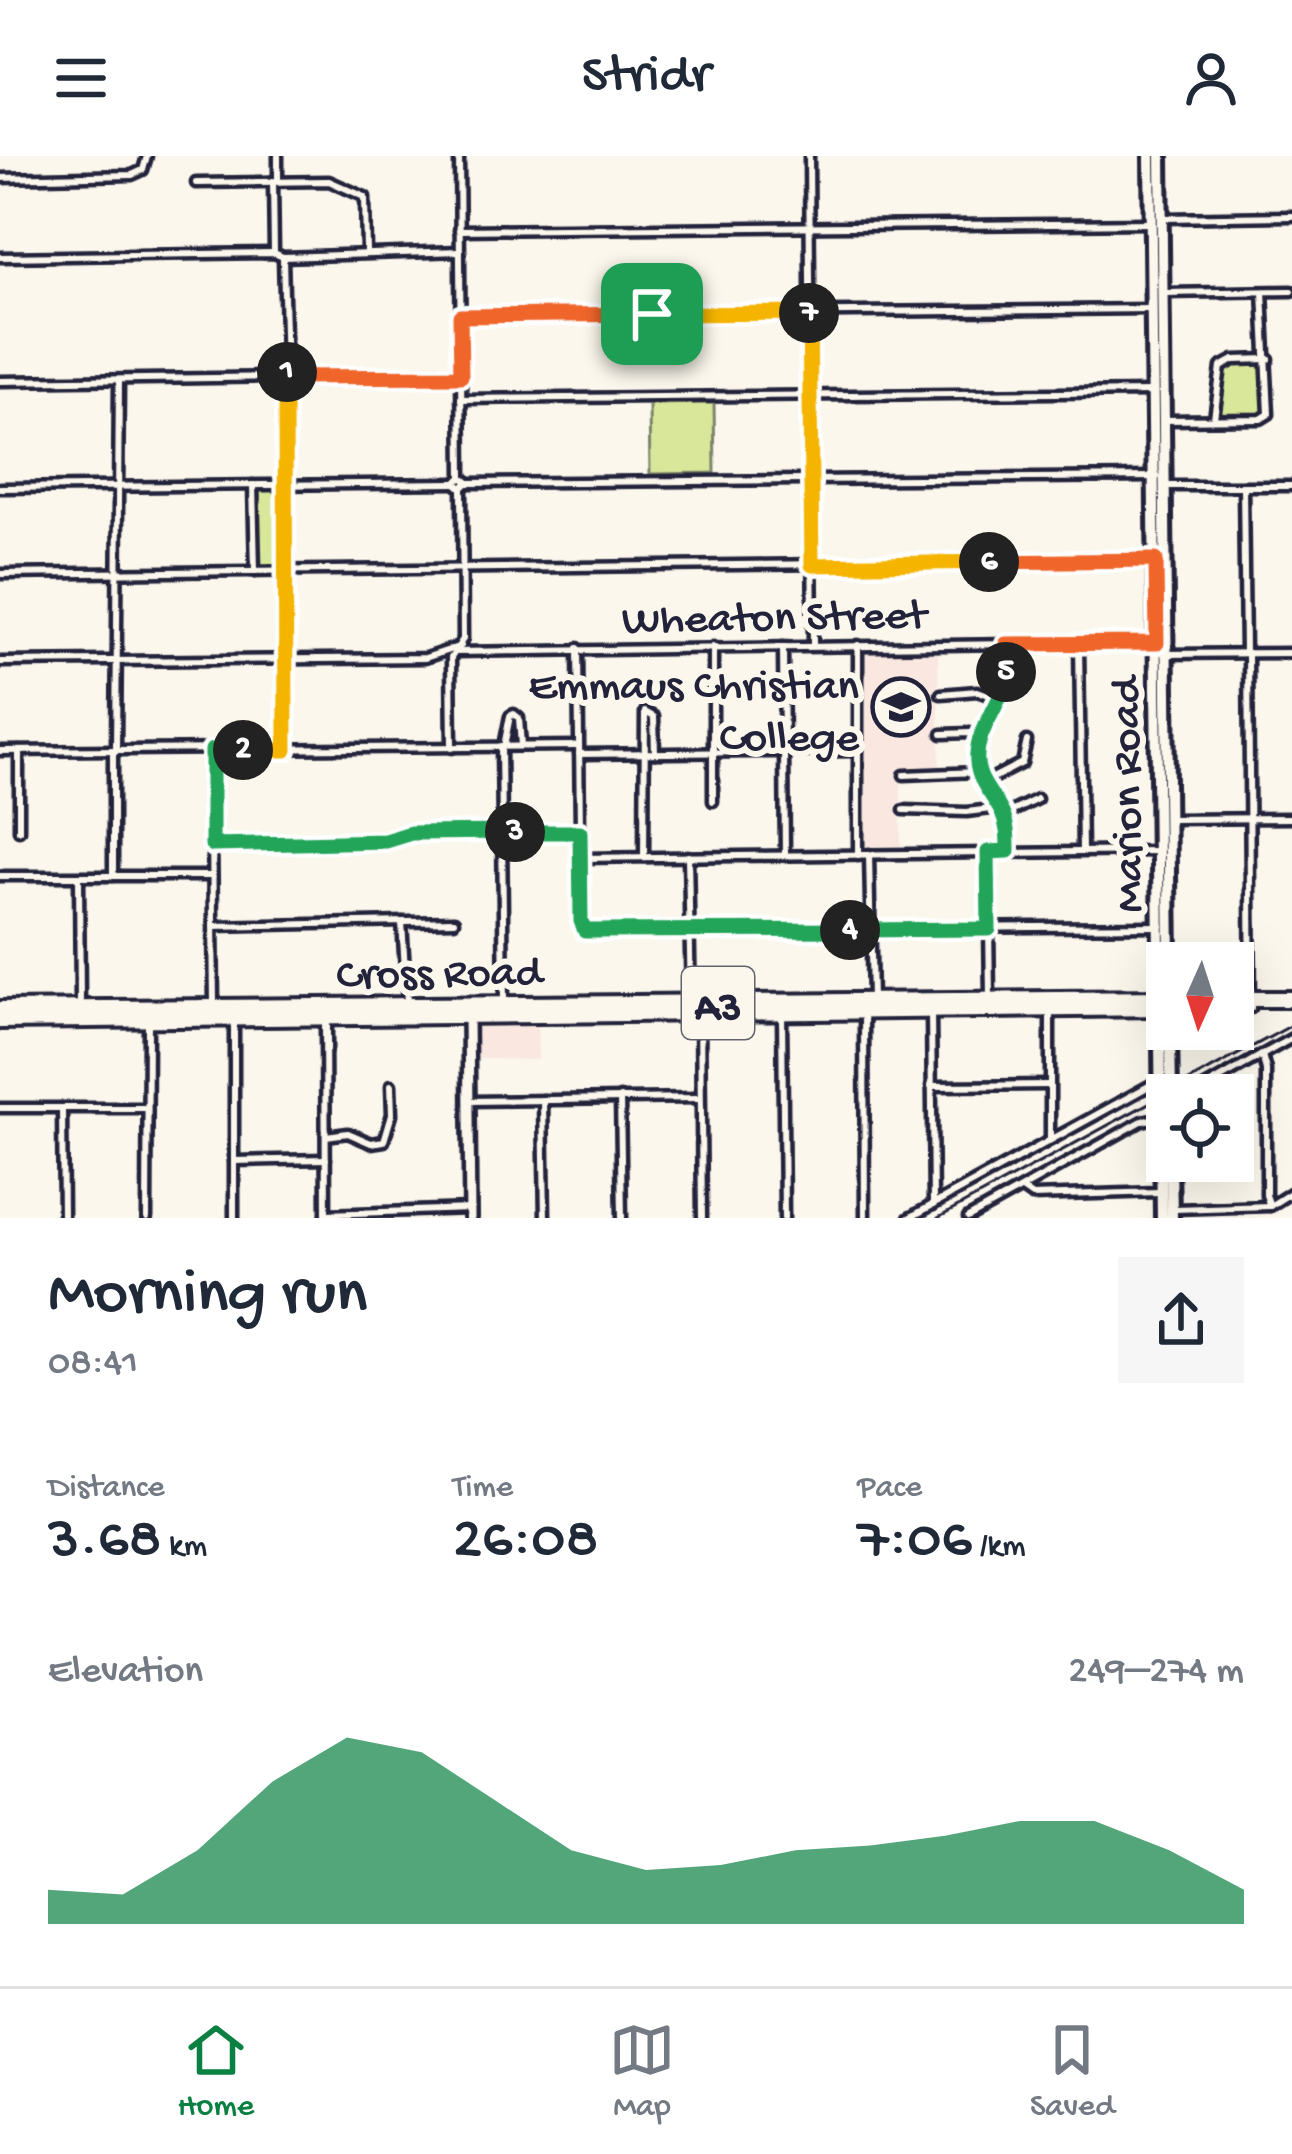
<!DOCTYPE html>
<html lang="en">
<head>
<meta charset="utf-8">
<style>
  body { margin:0; font-family:"Gochi Hand",sans-serif; background:#f6f6f7; color:#1f2937; height:100vh; display:flex; flex-direction:column; font-size:45px; white-space:nowrap }
  * { box-sizing:border-box; margin:0 }
  p { font-size:39px; color:#747a83 }
  .icon { flex:none; width:66px; height:66px; fill:none; stroke:currentColor; stroke-width:2; stroke-linecap:round; stroke-linejoin:round }
  .map { position:relative; height:1062px; overflow:hidden }
  .details { display:flex; flex-direction:column; background:#fff; flex:1 }
  .details>* { flex:none }
  .needle { width:78px; rotate:183deg }
  .tools { position:absolute; left:1146px; top:786px; display:grid; gap:24px }
  .tools a { display:grid; place-items:center; width:108px; height:108px; border-radius:0px; background:#fff; box-shadow:0 12px 48px #0002; font-size:60px }
  .pin { position:absolute; display:grid; place-items:center; width:102px; height:102px; color:#fff; margin:-51px; border-radius:24px; box-shadow:0 6px 18px #0006 }
  .km { position:absolute; width:60px; height:60px; margin:-30px; border-radius:50%; background:#222; color:#fff; font-size:33px; line-height:60px; text-align:center }
  .round { display:grid; place-items:center; flex:none; width:126px; height:126px; border-radius:0px; background:#f6f6f7 }
  .summary { display:flex; align-items:center; justify-content:space-between; height:204px; padding:0 48px }
  h1 { font-size:66px; font-weight:600; line-height:90px }
  .figures { display:grid; grid-template-columns:repeat(3,1fr); gap:18px; height:204px; padding:12px 48px }
  .figures div { display:grid; align-content:center }
  .figures b { font-size:60px; font-weight:600 }
  .figures small { font-size:33px; font-weight:400 }
  .figures p { font-size:33px }
  .chart { height:336px; padding:24px 48px }
  .chart p { display:flex; justify-content:space-between }
  .chart svg { width:100%; height:216px; margin-top:12px; fill:#0b8043; opacity:.7 }
  header { display:flex; justify-content:space-between; align-items:center; height:156px; padding:0 48px; background:#fff; font-size:54px; font-weight:600 }
  .tabs { display:flex; justify-content:space-around; align-items:center; height:168px; border-top:3px solid #e0e1e3; background:#fff; font-size:33px; color:#747a83 }
  .tabs a { display:grid; justify-items:center; gap:6px }
  .tabs .on { color:#0b8043 }
  .map>svg:first-child { display:block }
  .built { fill:#fae8e0 }
  .green { fill:#d8e79a; stroke:#7d846a; stroke-width:3 }
  .lines { fill:none; stroke-linecap:round; stroke-linejoin:round }
  .street-casing { stroke:#22223b; stroke-width:15 }
  .secondary-casing { stroke:#22223b; stroke-width:18 }
  .primary-casing { stroke:#22223b; stroke-width:20 }
  .highway-casing { stroke:#22223b; stroke-width:22 }
  .street { stroke:#fbf7ec; stroke-width:6 }
  .secondary { stroke:#fbf7ec; stroke-width:9 }
  .primary { stroke:#fbf7ec; stroke-width:10 }
  .highway { stroke:#fbf7ec; stroke-width:14 }
  .tram { stroke:#22223b; stroke-width:3 }
  .split-1-casing { stroke:#fff; stroke-width:24 }
  .split-2-casing { stroke:#fff; stroke-width:24 }
  .split-3-casing { stroke:#fff; stroke-width:24 }
  .split-4-casing { stroke:#fff; stroke-width:24 }
  .split-5-casing { stroke:#fff; stroke-width:24 }
  .split-6-casing { stroke:#fff; stroke-width:24 }
  .split-7-casing { stroke:#fff; stroke-width:24 }
  .split-8-casing { stroke:#fff; stroke-width:24 }
  .split-1 { stroke:#f0652b; stroke-width:15 }
  .split-2 { stroke:#f5b400; stroke-width:15 }
  .split-3 { stroke:#22a559; stroke-width:15 }
  .split-4 { stroke:#22a559; stroke-width:15 }
  .split-5 { stroke:#22a559; stroke-width:15 }
  .split-6 { stroke:#f0652b; stroke-width:15 }
  .split-7 { stroke:#f5b400; stroke-width:15 }
  .split-8 { stroke:#f5b400; stroke-width:15 }
  .labels { text-anchor:middle; stroke-width:12; stroke-linejoin:round; paint-order:stroke }
  .shield { fill:#fbf7ec; stroke:#636270; stroke-width:3 }
  .shield-label { font-size:42px; font-weight:bold; fill:#22223b }
  .street-label { font-size:45px; fill:#22223b; stroke:#fbf7ec }
  .poi-label { font-size:45px; fill:#22223b; stroke:#fbf7ec; text-anchor:end }
</style>
</head>
<body>
<header><svg class="icon" aria-label="menu" viewBox="0 0 24 24"><path d="M4 6h16M4 12h16M4 18h16"/></svg>Stridr<svg class="icon" aria-label="person" viewBox="0 0 24 24"><circle cx="12" cy="8" r="4"/><path d="M4 21q1-7 8-7t8 7"/></svg></header>
<div class="map">
<svg width="1292" height="1062" viewBox="0 0 1292 1062">
  <rect width="100%" height="100%" fill="#fbf7ec"/>
  <filter id="ink" filterUnits="userSpaceOnUse"><feTurbulence type="fractalNoise" baseFrequency=".00833" numOctaves="2"/><feDisplacementMap in="SourceGraphic" scale="24" xChannelSelector="R" yChannelSelector="G"/><feConvolveMatrix kernelMatrix="1 2 1 2 8 2 1 2 1" color-interpolation-filters="sRGB"/></filter>
  <g filter="url(#ink)">
    <!-- built -->
    <g class="built">
      <polygon points="862,493 938,493 940,615 901,615 901,690 865,691"/>
      <polygon points="537,865 538,904 473,903 475,866"/>
    </g>
    <!-- green -->
    <g class="green">
      <polygon points="1265,209 1265,257 1261,260 1218,261 1225,210"/>
      <polygon points="714,247 715,317 650,318 649,248"/>
      <polygon points="253,328 284,328 284,414 255,415"/>
    </g>
    <g class="lines">
      <defs>
        <g id="street">
          <polyline points="278,0 278,25"/>
          <polyline points="459,0 462,321 456,327 462,332 468,326 462,321"/>
          <polyline points="809,0 813,490"/>
          <polyline points="0,22 132,19 143,14 147,0"/>
          <polyline points="273,25 274,97"/>
          <polyline points="196,27 329,25 365,41 366,97"/>
          <polyline points="1164,62 1292,60"/>
          <polyline points="459,74 1152,67"/>
          <polyline points="0,101 274,97 283,101 460,95"/>
          <polyline points="283,101 286,216"/>
          <polyline points="1164,137 1292,135"/>
          <polyline points="460,160 1153,153"/>
          <polyline points="291,221 461,220"/>
          <polyline points="0,225 280,221"/>
          <polyline points="285,227 291,221 286,216 280,221 285,227 286,594"/>
          <polyline points="461,243 1154,236"/>
          <polyline points="1214,262 1221,211 1234,204 1269,203"/>
          <polyline points="1164,264 1261,263 1269,258 1263,136"/>
          <polyline points="468,327 1157,321"/>
          <polyline points="253,329 255,415"/>
          <polyline points="1165,330 1292,330"/>
          <polyline points="1243,330 1245,497"/>
          <polyline points="0,332 456,327"/>
          <polyline points="0,418 1154,404"/>
          <polyline points="1006,488 1002,543 980,581 976,606 1003,660 1008,696"/>
          <polyline points="858,489 858,699"/>
          <polyline points="1079,489 1082,695"/>
          <polyline points="713,491 713,645"/>
          <polyline points="783,491 785,699"/>
          <polyline points="578,492 581,765 585,775 1161,770"/>
          <polyline points="454,496 1158,486"/>
          <polyline points="1248,497 1251,852"/>
          <polyline points="1164,498 1292,497"/>
          <polyline points="0,506 425,502 461,490"/>
          <polyline points="941,538 977,535 1002,543"/>
          <polyline points="942,578 970,577 980,581"/>
          <polyline points="501,590 504,845"/>
          <polyline points="504,590 510,560 514,558 519,562 521,590"/>
          <polyline points="452,592 451,502 463,483 462,332"/>
          <polyline points="211,594 214,848"/>
          <polyline points="0,595 578,590"/>
          <polyline points="19,595 19,674"/>
          <polyline points="113,595 113,720"/>
          <polyline points="116,595 119,224"/>
          <polyline points="579,598 857,595"/>
          <polyline points="904,619 978,616"/>
          <polyline points="983,627 1022,607 1027,585"/>
          <polyline points="904,654 967,656 999,652"/>
          <polyline points="1003,660 1037,643"/>
          <polyline points="1170,663 1292,662"/>
          <polyline points="212,689 385,685 411,677 579,676"/>
          <polyline points="988,696 990,842"/>
          <polyline points="869,698 872,845"/>
          <polyline points="688,700 691,847"/>
          <polyline points="644,701 645,556 654,561 655,597"/>
          <polyline points="580,702 1158,695"/>
          <polyline points="0,720 212,720"/>
          <polyline points="79,721 80,849"/>
          <polyline points="402,766 407,846"/>
          <polyline points="213,770 454,765"/>
          <polyline points="1050,853 1050,984"/>
          <polyline points="931,855 933,1049"/>
          <polyline points="782,856 784,1062"/>
          <polyline points="864,856 865,1062"/>
          <polyline points="700,858 702,1062"/>
          <polyline points="325,864 326,1062"/>
          <polyline points="327,893 327,864"/>
          <polyline points="1262,899 1266,914 1266,1039 1270,1050"/>
          <polyline points="931,930 1049,929"/>
          <polyline points="1191,939 1292,882"/>
          <polyline points="620,942 622,1062"/>
          <polyline points="543,944 545,1062"/>
          <polyline points="470,945 700,942"/>
          <polyline points="0,952 147,952"/>
          <polyline points="62,952 63,1062"/>
          <polyline points="326,980 348,977 371,987 384,985 392,958 391,929"/>
          <polyline points="234,1005 326,1003"/>
          <polyline points="1022,1033 1032,1040 1159,1036"/>
          <polyline points="1174,1053 1270,1050 1292,1036"/>
          <polyline points="326,1058 470,1053"/>
          <polyline points="147,1062 148,868"/>
          <polyline points="234,1062 234,862"/>
          <polyline points="909,1062 1158,925"/>
          <polyline points="968,1062 1142,965 1161,961"/>
        </g>
        <polyline id="secondary" points="468,857 470,1062"/>
        <g id="primary">
          <polyline points="1150,0 1162,1062"/>
          <polyline points="1161,0 1170,807"/>
          <polyline points="1170,873 1171,939"/>
          <polyline points="1171,1005 1172,1062"/>
        </g>
        <g id="highway">
          <polyline points="1233,843 1292,843"/>
          <polyline points="0,853 1167,842"/>
          <polyline points="0,865 1167,852"/>
        </g>
      </defs>
      <!-- street casing -->
      <use href="#street" class="street-casing"/>
      <!-- secondary casing -->
      <use href="#secondary" class="secondary-casing"/>
      <!-- primary casing -->
      <use href="#primary" class="primary-casing"/>
      <!-- highway casing -->
      <use href="#highway" class="highway-casing"/>
      <!-- street -->
      <use href="#street" class="street"/>
      <!-- secondary -->
      <use href="#secondary" class="secondary"/>
      <!-- primary -->
      <use href="#primary" class="primary"/>
      <!-- highway -->
      <use href="#highway" class="highway"/>
      <!-- tram -->
      <polyline class="tram" points="938,1062 1292,869"/>
    </g>
  </g>
  <g class="lines" filter="url(#ink)">
    <defs>
      <polyline id="split-1" points="287,216 291,221 461,220 460,160 652,158"/>
      <polyline id="split-2" points="243,594 286,594 285,227 280,221 287,216"/>
      <polyline id="split-3" points="243,594 212,594 212,689 385,685 411,677 515,676"/>
      <polyline id="split-4" points="515,676 580,676 581,765 585,775 850,774"/>
      <path id="split-5" d="M850,774L989,773L988,696L1008,695C1008,682 1008,670 1002,657C994,640 978,626 977,606C974,573 1004,550 1006,516"/>
      <polyline id="split-6" points="989,406 1156,404 1157,487 1006,488 1006,516"/>
      <polyline id="split-7" points="809,157 812,409 989,406"/>
      <polyline id="split-8" points="652,158 809,157"/>
    </defs>
    <!-- split-1 casing -->
    <use href="#split-1" class="split-1-casing"/>
    <!-- split-2 casing -->
    <use href="#split-2" class="split-2-casing"/>
    <!-- split-3 casing -->
    <use href="#split-3" class="split-3-casing"/>
    <!-- split-4 casing -->
    <use href="#split-4" class="split-4-casing"/>
    <!-- split-5 casing -->
    <use href="#split-5" class="split-5-casing"/>
    <!-- split-6 casing -->
    <use href="#split-6" class="split-6-casing"/>
    <!-- split-7 casing -->
    <use href="#split-7" class="split-7-casing"/>
    <!-- split-8 casing -->
    <use href="#split-8" class="split-8-casing"/>
    <!-- split-1 -->
    <use href="#split-1" class="split-1"/>
    <!-- split-2 -->
    <use href="#split-2" class="split-2"/>
    <!-- split-3 -->
    <use href="#split-3" class="split-3"/>
    <!-- split-4 -->
    <use href="#split-4" class="split-4"/>
    <!-- split-5 -->
    <use href="#split-5" class="split-5"/>
    <!-- split-6 -->
    <use href="#split-6" class="split-6"/>
    <!-- split-7 -->
    <use href="#split-7" class="split-7"/>
    <!-- split-8 -->
    <use href="#split-8" class="split-8"/>
  </g>
  <!-- icons -->
  <defs>
    <symbol id="school-ring" viewBox="-11 -11 22 22"><circle r="9.5" fill="#fbf7ec" stroke="#22223b" stroke-width="1.5"/><path d="M0-5L7-2L0 1L-7-2ZM-4 1L0 2.5L4 1V4Q0 6-4 4Z" fill="#22223b"/></symbol>
  </defs>
  <g fill-rule="evenodd">
    <use href="#school-ring" x="868" y="518" width="66" height="66"/>
  </g>
  <g class="labels">
    <!-- shield labels -->
    <rect class="shield" x="682" y="811" width="72" height="72" rx="9"/>
    <g class="shield-label">
      <text x="718" y="862">A3</text>
    </g>
    <!-- street labels -->
    <g class="street-label">
      <text transform="translate(774 457) rotate(-1)" y="16">Wheaton Street</text>
      <text transform="translate(1123 639) rotate(-91)" y="16">Marion Road</text>
      <text transform="translate(439 813) rotate(-1)" y="16">Cross Road</text>
    </g>
    <!-- poi labels -->
    <g class="poi-label">
      <text x="859" y="541">Emmaus Christian<tspan x="859" dy="52">College</tspan></text>
    </g>
  </g>
</svg>
<div class="tools">
<a><svg class="needle" viewBox="-14 -14 28 28"><path d="M0-13l5 13h-10z" fill="#e53935"/><path d="M0 13l5-13h-10z" fill="#747a83"/></svg></a>
<a><svg class="icon" aria-label="locate" viewBox="0 0 24 24"><circle cx="12" cy="12" r="6"/><path d="M12 2v4M12 18v4M2 12h4M18 12h4"/></svg></a>
</div>
<div class="pin" style="left:652px;top:158px;background:#1e9e55"><svg class="icon" aria-label="arrive" viewBox="0 0 24 24"><path d="M6 21V4h12l-3 4 3 4H6"/></svg></div>
<b class="km" style="left:287px;top:216px">1</b>
<b class="km" style="left:243px;top:594px">2</b>
<b class="km" style="left:515px;top:676px">3</b>
<b class="km" style="left:850px;top:774px">4</b>
<b class="km" style="left:1006px;top:516px">5</b>
<b class="km" style="left:989px;top:406px">6</b>
<b class="km" style="left:809px;top:157px">7</b>
</div>
<section class="details">
<div class="summary"><div><h1>Morning run</h1><p>08:41</p></div><a class="round"><svg class="icon" aria-label="share" viewBox="0 0 24 24"><path d="M12 15V3M7 8l5-5 5 5M5 13v7h14v-7"/></svg></a></div>
<div class="figures">
<div><p>Distance</p><b>3.68<small> km</small></b></div>
<div><p>Time</p><b>26:08</b></div>
<div><p>Pace</p><b>7:06<small> /km</small></b></div>
</div>
<div class="chart"><p><span>Elevation</span>249–274 m</p>
<svg viewBox="0 0 160 44" preserveAspectRatio="none"><path d="M0 44V37L10 38L20 29L30 15L40 6L50 9L60 19L70 29L80 33L90 32L100 29L110 28L120 26L130 23L140 23L150 29L160 37V44z"/></svg>
</div>
</section>
<nav class="tabs">
<a class="on"><svg class="icon" aria-label="home" viewBox="0 0 24 24"><path d="M3 11l9-7 9 7M6 9v11h12V9"/></svg>Home</a>
<a><svg class="icon" aria-label="map" viewBox="0 0 24 24"><path d="M3 6l6-2 6 2 6-2v14l-6 2-6-2-6 2zM9 4v14M15 6v14"/></svg>Map</a>
<a><svg class="icon" aria-label="saved" viewBox="0 0 24 24"><path d="M7 4h10v16l-5-4-5 4z"/></svg>Saved</a>
</nav>
</body>
</html>
